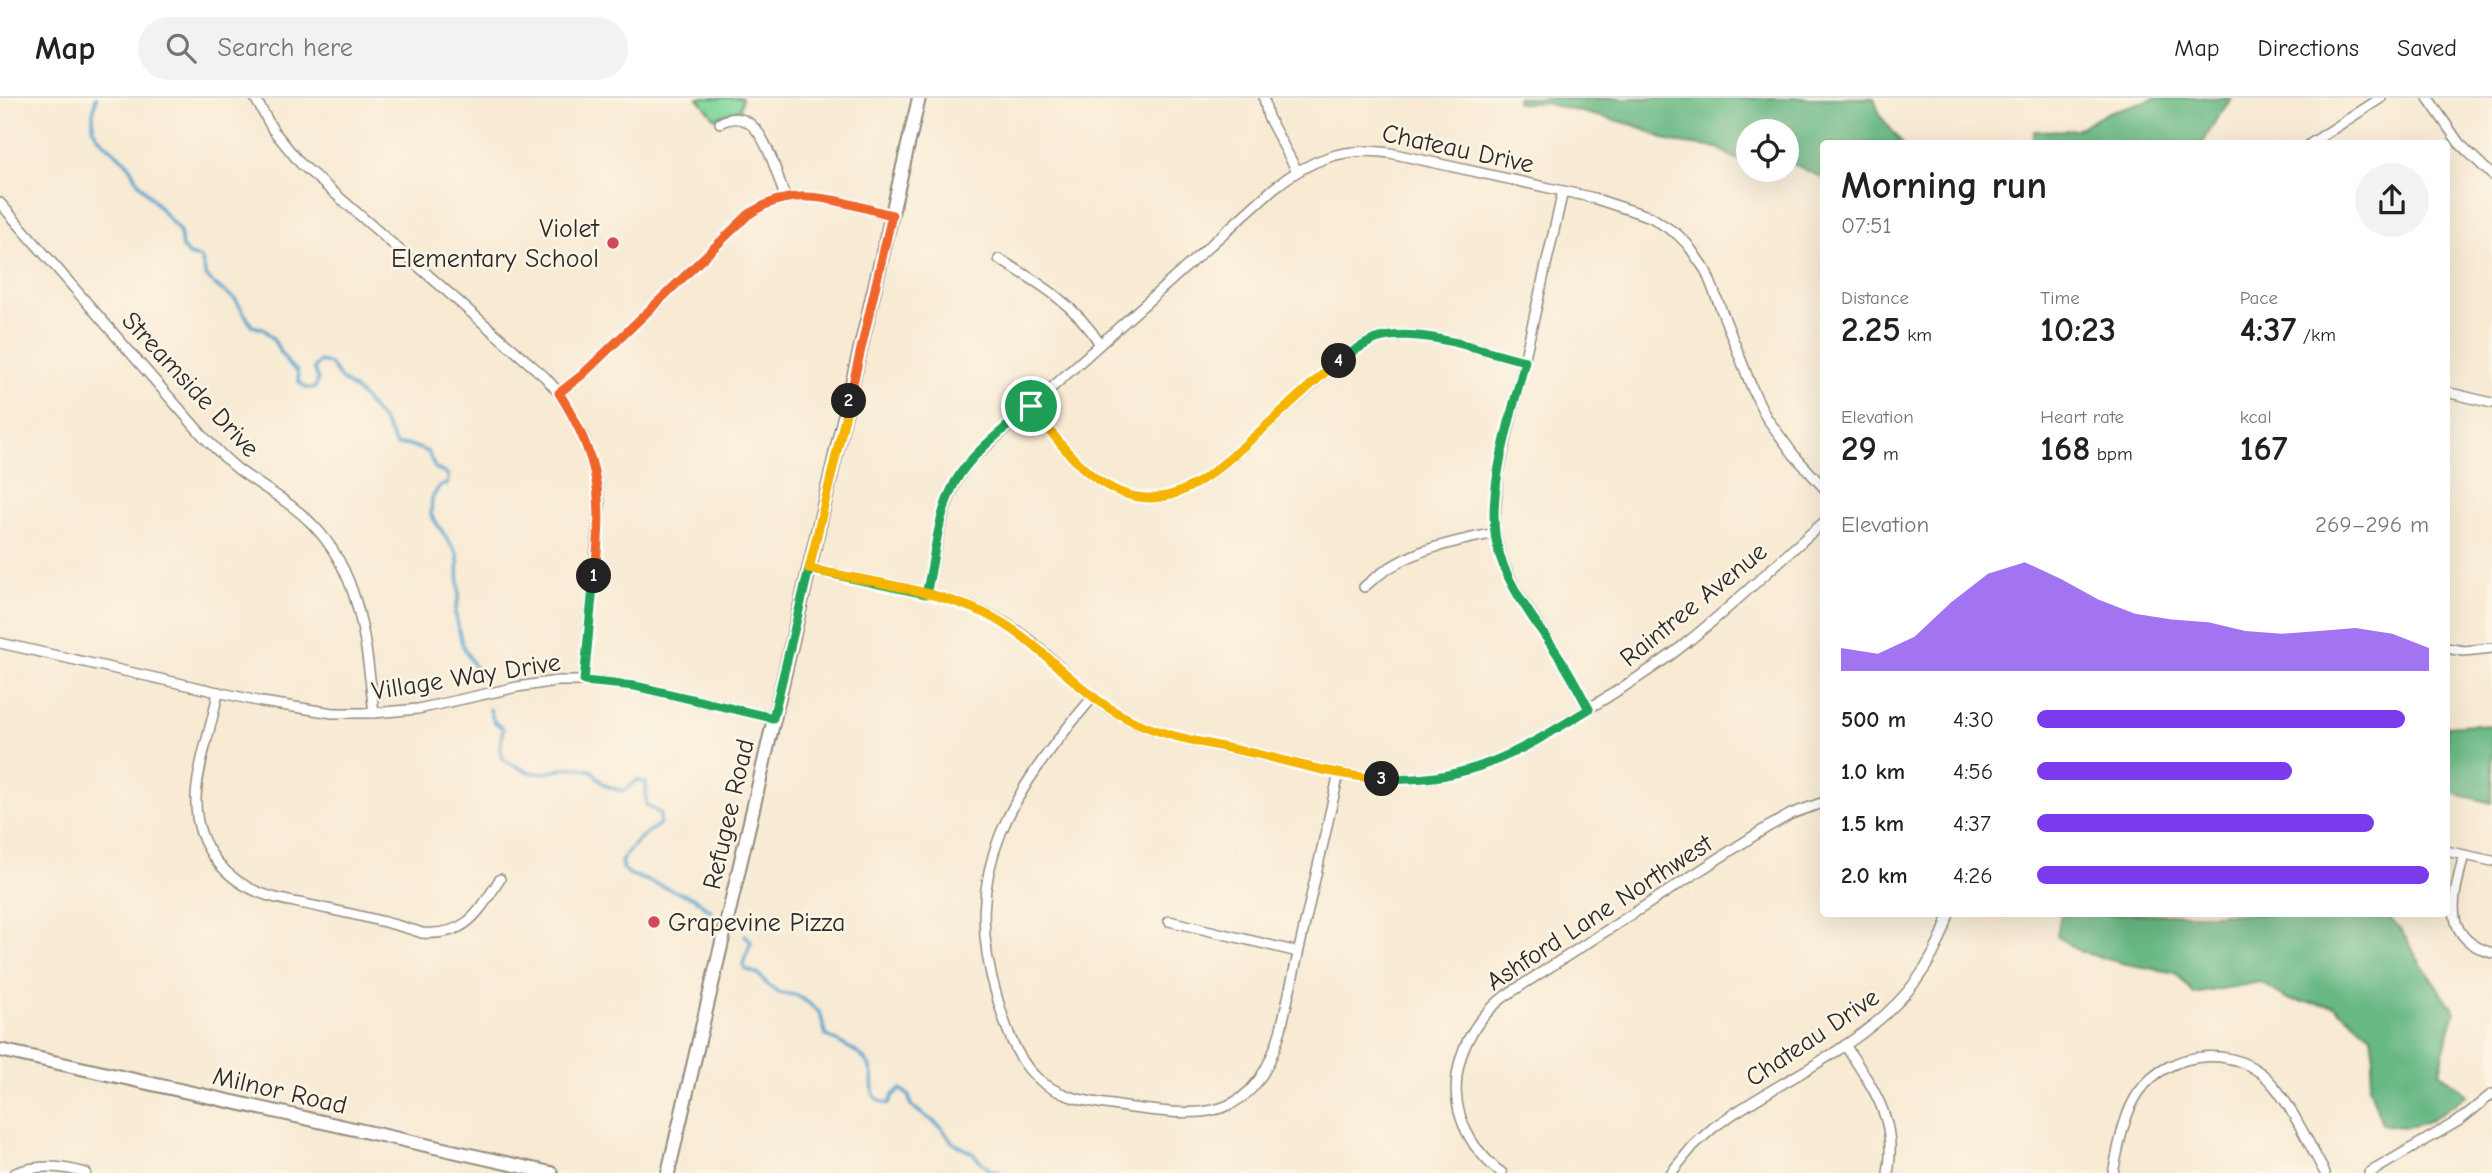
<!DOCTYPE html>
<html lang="en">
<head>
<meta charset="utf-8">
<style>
  body { margin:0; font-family:"Comic Neue",sans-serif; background:#f2f2f2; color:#202124; height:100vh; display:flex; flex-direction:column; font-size:26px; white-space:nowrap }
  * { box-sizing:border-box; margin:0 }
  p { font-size:23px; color:#757577 }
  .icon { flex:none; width:38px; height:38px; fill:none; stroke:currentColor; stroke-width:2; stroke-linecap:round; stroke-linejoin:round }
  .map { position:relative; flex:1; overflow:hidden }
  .drawer { position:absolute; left:1820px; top:42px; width:630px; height:777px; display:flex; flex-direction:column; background:#fff; border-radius:7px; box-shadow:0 7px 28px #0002 }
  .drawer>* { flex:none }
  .tools { position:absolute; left:1736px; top:21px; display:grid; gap:14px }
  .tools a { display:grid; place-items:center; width:63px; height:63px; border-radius:50%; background:#fff; box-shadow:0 7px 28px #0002; font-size:35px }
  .pin { position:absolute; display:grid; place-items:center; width:60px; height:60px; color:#fff; margin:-30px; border:4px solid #fff; border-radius:50%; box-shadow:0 2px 7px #0007 }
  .km { position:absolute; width:35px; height:35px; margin:-18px; border-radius:50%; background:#222; color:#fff; font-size:19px; line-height:35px; text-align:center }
  .round { display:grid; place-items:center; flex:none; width:74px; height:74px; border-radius:37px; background:#f2f2f2 }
  .headline { display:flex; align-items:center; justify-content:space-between; height:119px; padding:0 21px }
  h1 { font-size:38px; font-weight:700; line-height:52px }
  .metrics { display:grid; grid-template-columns:repeat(3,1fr); gap:10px; height:119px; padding:7px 21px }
  .metrics div { display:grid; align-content:center }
  .metrics b { font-size:35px; font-weight:700 }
  .metrics small { font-size:19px; font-weight:400 }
  .metrics p { font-size:19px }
  .chart { height:196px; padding:14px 21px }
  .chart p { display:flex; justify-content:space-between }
  .chart svg { width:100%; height:126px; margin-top:7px; fill:#7c3aed; opacity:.7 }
  ul { padding:0 21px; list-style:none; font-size:23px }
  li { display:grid; grid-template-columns:112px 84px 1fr; align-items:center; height:52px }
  li i { height:18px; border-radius:9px; background:#7c3aed }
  header { display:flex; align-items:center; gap:42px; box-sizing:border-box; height:98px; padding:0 35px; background:#fff; border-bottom:2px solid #e0e0e0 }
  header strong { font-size:33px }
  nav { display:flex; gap:38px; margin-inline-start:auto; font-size:24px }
  .search { width:490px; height:63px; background:#f2f2f2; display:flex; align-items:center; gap:18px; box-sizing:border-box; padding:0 24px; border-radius:38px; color:#757577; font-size:26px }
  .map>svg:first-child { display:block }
  .green { fill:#81d79b; stroke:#568163; stroke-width:2 }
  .forest { fill:#68b883; stroke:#4a7257; stroke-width:2 }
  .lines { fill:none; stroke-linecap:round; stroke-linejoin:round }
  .stream { stroke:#57a3cf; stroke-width:3.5 }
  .street-casing { stroke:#928a7f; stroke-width:12 }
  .secondary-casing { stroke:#928a7f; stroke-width:16 }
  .street { stroke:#fff; stroke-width:9 }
  .secondary { stroke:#fff; stroke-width:12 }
  .split-1-casing { stroke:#fff; stroke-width:14 }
  .split-2-casing { stroke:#fff; stroke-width:14 }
  .split-3-casing { stroke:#fff; stroke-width:14 }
  .split-4-casing { stroke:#fff; stroke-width:14 }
  .split-5-casing { stroke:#fff; stroke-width:14 }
  .split-1 { stroke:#22a559; stroke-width:9 }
  .split-2 { stroke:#f0652b; stroke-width:9 }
  .split-3 { stroke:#f5b400; stroke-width:9 }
  .split-4 { stroke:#22a559; stroke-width:9 }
  .split-5 { stroke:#f5b400; stroke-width:9 }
  .poi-dot { fill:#d1495b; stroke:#fcf5e5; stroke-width:2.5 }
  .labels { text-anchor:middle; stroke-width:5; stroke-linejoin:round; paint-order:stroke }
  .street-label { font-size:26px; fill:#2b2b2b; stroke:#fcf5e5 }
  .poi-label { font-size:26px; fill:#2b2b2b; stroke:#fcf5e5; text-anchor:end }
</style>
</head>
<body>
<header>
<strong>Map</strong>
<div class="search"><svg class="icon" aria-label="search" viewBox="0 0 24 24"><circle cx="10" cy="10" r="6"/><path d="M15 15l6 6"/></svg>Search here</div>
<nav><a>Map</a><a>Directions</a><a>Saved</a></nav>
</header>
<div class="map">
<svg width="2492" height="1075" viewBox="0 0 2492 1075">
  <rect width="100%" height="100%" fill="#fcf5e5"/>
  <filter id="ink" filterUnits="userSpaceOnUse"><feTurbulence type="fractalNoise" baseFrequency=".0143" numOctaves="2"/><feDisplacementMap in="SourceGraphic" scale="14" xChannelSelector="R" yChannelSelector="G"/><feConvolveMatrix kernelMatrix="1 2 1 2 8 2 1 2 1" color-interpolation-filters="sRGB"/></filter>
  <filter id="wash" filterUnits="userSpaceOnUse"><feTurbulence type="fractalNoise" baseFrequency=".00686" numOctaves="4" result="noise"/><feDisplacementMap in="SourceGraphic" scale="28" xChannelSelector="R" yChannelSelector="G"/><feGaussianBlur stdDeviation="1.57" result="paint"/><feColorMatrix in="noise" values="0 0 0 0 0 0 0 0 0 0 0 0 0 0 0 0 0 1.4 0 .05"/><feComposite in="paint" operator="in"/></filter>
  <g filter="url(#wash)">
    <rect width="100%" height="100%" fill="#f8ead3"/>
    <!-- green -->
    <polygon class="green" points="698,0 742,0 740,11 715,20"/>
    <!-- forest -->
    <g class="forest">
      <polygon points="1517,0 1874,0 1881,19 1902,45 1824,46 1823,80 1787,63 1787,33 1748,33 1748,61 1737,62 1718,50 1671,44 1634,27 1545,5 1517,5"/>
      <polygon points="2155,0 2232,0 2217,20 2203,45 2032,45 2034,33 2076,32 2109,14"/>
      <polygon points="2474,626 2492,628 2492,705 2447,694 2447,628"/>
      <path d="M2061,816H2383C2405,827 2411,855 2426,873C2436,887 2446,899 2455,914L2447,940L2440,974L2467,997C2436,1018 2421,1036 2382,1026L2369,989L2374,960L2371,937L2334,908L2289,902L2260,884L2194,896L2176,875L2126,866L2081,854L2057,838Z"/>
    </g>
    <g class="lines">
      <!-- stream -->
      <g class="stream">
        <polyline points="96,0 93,16 93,31 99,40 127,65 139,85 180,134 182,150 189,157 201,160 206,178 215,187 236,202 252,228 264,231 273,241 288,266 297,273 299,284 306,290 315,290 318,281 314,270 320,263 330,266 341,281 360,296 385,326 396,347 410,347 428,354 435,370 448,377 448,385 439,389 432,400 431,417 458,457 459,498 455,515 462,546 480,579"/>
        <path d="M490,611L494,624L503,630L500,651L503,661C515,668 530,677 544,675C568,671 568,666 593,673C601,687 609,690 624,693L637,682L646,685V707L661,716L659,727C642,736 631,747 621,764L623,770L629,776L694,800L712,814"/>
        <path d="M745,837L751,844L743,866L745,871L758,876L768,887L779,895L796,897L807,904L820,915L826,937C840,946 859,952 868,966C879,982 862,1000 889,1006L893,997L901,991L909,998L911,1008L941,1029L952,1044L972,1055L989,1071L1001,1075"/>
      </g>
    </g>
  </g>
  <g filter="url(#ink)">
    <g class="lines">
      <defs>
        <g id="street">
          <polyline points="255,0 273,32 300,65 545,279 559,295 583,337 596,380 600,406 584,583"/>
          <polyline points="1264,0 1268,19 1297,73"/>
          <polyline points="2428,0 2459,45 2492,77"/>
          <path d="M720,25C760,2 775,72 785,99"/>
          <polyline points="2310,46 2381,0"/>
          <polyline points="1563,93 1498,377 1494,430 1501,460 1515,491 1566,569 1589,611"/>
          <path d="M0,105L204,339C215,350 226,362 239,372C263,390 291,404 312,426C362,476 366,548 374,615"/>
          <path d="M999,161C1038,184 1076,207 1100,246"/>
          <polyline points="2446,294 2492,305"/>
          <path d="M559,295L582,277L748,117C796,83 840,105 892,117"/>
          <path d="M1031,308C1050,332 1070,361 1095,380C1160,428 1207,381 1254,339C1280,316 1305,293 1331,270C1345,259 1359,247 1376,241C1419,228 1482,253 1525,263"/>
          <path d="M809,471C875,485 956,493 1013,530C1052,555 1079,595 1120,617C1165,641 1220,648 1269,659C1322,671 1373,686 1428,680C1484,674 1528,649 1575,619C1612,596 1651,573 1685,546C1733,508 1777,464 1824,424"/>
          <path d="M1364,489C1405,452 1444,446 1495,435"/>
          <path d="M926,496C938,450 939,403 969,364L1274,90C1309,62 1344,48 1390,55L1590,99L1651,119L1677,136L1688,147L1706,173L1752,290L1766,319L1794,357L1824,390"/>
          <polyline points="0,545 262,604 333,615 374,615 418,611 517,589 557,583 584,583 635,588 773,620"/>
          <polyline points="2446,550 2464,553 2492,550"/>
          <path d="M218,594C212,629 198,664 196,699C194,749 228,788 276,800C291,804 307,806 323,810C356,817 390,824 422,835C467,838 478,815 500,781"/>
          <path d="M1093,599C1013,693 958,771 997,899C1005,927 1015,959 1036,979C1061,1002 1093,1004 1125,1009C1207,1020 1255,1024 1281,931L1339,675"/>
          <polyline points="2446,753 2492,763"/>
          <path d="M2464,757C2454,798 2439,839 2492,855"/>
          <polyline points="1169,823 1298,854"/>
          <path d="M1845,947C1872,989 1898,1021 1888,1075"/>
          <path d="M15,1075C39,1066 61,1068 86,1075"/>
          <path d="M1502,1075C1491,1068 1483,1058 1475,1048C1439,995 1458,935 1505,898L1766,730L1791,716L1824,704"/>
          <path d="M1671,1075L1693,1048L1714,1029C1803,965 1917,932 1949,816"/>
          <path d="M2113,1075C2119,1048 2123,1017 2139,994C2169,951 2240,945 2274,988C2293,1011 2310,1048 2325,1075"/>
          <polyline points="2369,1075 2460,1022 2492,996"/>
        </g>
        <g id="secondary">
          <polyline points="0,952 551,1075"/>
          <polyline points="668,1075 919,0"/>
        </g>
      </defs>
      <!-- street casing -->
      <use href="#street" class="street-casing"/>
      <!-- secondary casing -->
      <use href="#secondary" class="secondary-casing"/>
      <!-- street -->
      <use href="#street" class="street"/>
      <!-- secondary -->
      <use href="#secondary" class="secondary"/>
    </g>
  </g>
  <g class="lines" filter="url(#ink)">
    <defs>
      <path id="split-1" d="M594,478L584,583L635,588L773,620L809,471L926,496C936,457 937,410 960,376C978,350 1007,329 1031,308"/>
      <path id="split-2" d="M594,478C605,405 600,359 559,295L582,277L748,117C795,83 841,105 892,117L849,303"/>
      <path id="split-3" d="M849,303L809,471C866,483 932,491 984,515C1032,537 1063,579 1106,608C1149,638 1207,645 1257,656C1298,666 1339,678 1382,681"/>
      <path id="split-4" d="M1339,263C1351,255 1363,246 1376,241C1419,228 1482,253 1525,263C1512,316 1485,395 1497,447C1507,492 1542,530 1565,568C1574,582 1581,597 1589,611C1519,654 1468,686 1382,681"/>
      <path id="split-5" d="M1031,308C1050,332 1069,360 1094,379C1160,429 1208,380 1256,337C1283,313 1310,286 1339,263"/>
    </defs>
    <!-- split-1 casing -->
    <use href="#split-1" class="split-1-casing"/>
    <!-- split-2 casing -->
    <use href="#split-2" class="split-2-casing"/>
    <!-- split-3 casing -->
    <use href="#split-3" class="split-3-casing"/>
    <!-- split-4 casing -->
    <use href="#split-4" class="split-4-casing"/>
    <!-- split-5 casing -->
    <use href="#split-5" class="split-5-casing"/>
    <!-- split-1 -->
    <use href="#split-1" class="split-1"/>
    <!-- split-2 -->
    <use href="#split-2" class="split-2"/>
    <!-- split-3 -->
    <use href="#split-3" class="split-3"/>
    <!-- split-4 -->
    <use href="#split-4" class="split-4"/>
    <!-- split-5 -->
    <use href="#split-5" class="split-5"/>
  </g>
  <!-- markers -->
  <g class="poi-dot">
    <circle cx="613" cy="145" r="7"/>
    <circle cx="654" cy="824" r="7"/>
  </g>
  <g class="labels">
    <!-- street labels -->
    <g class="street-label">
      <text transform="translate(1458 50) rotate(12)" y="9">Chateau Drive</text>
      <text transform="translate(191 286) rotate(47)" y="9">Streamside Drive</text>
      <text transform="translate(1693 506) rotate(-39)" y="9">Raintree Avenue</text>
      <text transform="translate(466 578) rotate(-9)" y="9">Village Way Drive</text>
      <text transform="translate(728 716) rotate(-77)" y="9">Refugee Road</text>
      <text transform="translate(1599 814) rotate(-33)" y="9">Ashford Lane Northwest</text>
      <text transform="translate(1812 939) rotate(-34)" y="9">Chateau Drive</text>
      <text transform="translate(280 992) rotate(13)" y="9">Milnor Road</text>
    </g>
    <!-- poi labels -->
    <g class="poi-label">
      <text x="599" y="139">Violet<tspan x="599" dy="30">Elementary School</tspan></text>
      <text x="668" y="833" text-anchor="start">Grapevine Pizza</text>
    </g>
  </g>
</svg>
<div class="tools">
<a><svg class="icon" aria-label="locate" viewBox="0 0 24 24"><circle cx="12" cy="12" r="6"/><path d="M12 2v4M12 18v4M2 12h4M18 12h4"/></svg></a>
</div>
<div class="pin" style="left:1031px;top:308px;background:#1e9e55"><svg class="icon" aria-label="arrive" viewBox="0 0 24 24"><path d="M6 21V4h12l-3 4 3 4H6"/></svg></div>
<b class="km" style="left:594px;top:478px">1</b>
<b class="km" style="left:849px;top:303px">2</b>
<b class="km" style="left:1382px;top:681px">3</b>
<b class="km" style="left:1339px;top:263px">4</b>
<section class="drawer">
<div class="headline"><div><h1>Morning run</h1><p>07:51</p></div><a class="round"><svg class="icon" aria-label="share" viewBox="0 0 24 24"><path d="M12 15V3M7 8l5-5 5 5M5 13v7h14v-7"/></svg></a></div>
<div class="metrics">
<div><p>Distance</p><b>2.25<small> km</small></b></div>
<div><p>Time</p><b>10:23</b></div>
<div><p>Pace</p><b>4:37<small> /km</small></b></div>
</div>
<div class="metrics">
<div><p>Elevation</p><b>29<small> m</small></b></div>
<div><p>Heart rate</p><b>168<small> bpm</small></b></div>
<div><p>kcal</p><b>167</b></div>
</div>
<div class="chart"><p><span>Elevation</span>269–296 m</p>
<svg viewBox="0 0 160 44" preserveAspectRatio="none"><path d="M0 44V36L10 38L20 32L30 20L40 10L50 6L60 12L70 19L80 24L90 26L100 27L110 30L120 31L130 30L140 29L150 31L160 36V44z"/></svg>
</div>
<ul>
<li><b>500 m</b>4:30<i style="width:94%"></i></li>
<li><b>1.0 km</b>4:56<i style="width:65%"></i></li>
<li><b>1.5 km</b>4:37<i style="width:86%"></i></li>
<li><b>2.0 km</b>4:26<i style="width:100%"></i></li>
</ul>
</section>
</div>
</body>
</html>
